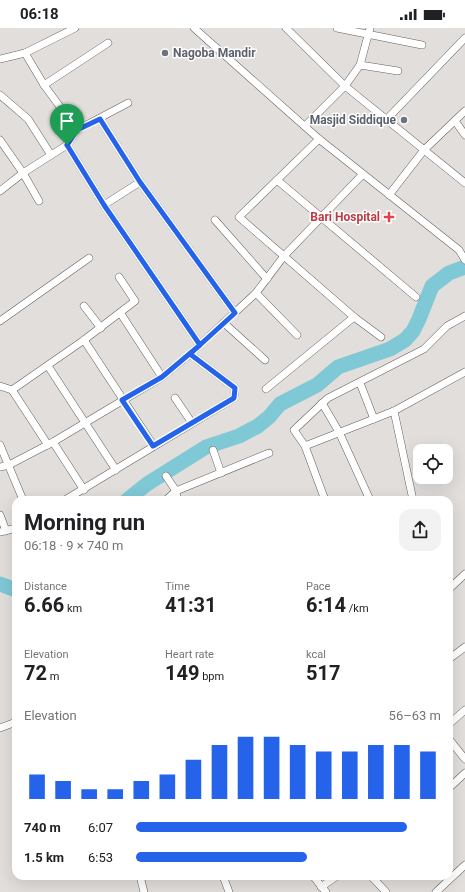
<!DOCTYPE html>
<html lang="en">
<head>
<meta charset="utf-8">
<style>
  body { margin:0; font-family:Roboto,sans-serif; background:#f2f2f2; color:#202124; height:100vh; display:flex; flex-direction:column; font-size:15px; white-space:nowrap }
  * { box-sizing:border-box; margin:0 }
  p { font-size:13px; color:#757577 }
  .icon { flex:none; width:22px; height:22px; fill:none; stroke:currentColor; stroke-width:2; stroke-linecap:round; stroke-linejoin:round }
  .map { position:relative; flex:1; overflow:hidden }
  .sheet { position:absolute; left:12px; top:468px; width:441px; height:384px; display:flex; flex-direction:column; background:#fff; border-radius:12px; box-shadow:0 4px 16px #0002 }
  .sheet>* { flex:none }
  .tools { position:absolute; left:413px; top:416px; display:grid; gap:8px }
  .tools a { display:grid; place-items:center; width:40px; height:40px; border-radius:8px; background:#fff; box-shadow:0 4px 16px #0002; font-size:20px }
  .pin { position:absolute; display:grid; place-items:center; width:34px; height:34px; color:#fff; margin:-41px -17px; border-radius:50% 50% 50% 0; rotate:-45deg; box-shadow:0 0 4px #0007 }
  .pin .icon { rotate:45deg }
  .round { display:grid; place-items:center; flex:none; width:42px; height:42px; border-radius:12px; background:#f2f2f2 }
  .head { display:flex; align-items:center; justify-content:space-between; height:68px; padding:0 12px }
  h1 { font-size:22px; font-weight:700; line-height:30px }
  .stats { display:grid; grid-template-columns:repeat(3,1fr); gap:6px; height:68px; padding:4px 12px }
  .stats div { display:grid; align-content:center }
  .stats b { font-size:20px; font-weight:700 }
  .stats small { font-size:11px; font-weight:400 }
  .stats p { font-size:11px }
  .chart { height:112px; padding:8px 12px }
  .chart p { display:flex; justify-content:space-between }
  .chart svg { width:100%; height:72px; margin-top:4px; stroke:#2563eb; stroke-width:6 }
  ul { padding:0 12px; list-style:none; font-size:13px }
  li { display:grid; grid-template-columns:64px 48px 1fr; align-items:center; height:30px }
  li i { height:10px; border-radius:5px; background:#2563eb }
  .status { display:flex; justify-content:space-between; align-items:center; height:28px; padding:0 20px; background:#fff; direction:ltr }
  .status svg { height:11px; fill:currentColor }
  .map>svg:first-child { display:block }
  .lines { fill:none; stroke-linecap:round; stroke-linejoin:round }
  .river { stroke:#7fc8d5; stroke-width:15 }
  .minor-casing { stroke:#63615e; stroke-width:8 }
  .minor { stroke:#fff; stroke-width:7 }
  .route-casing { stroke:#fff; stroke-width:8 }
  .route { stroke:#2563eb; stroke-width:5 }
  .worship-dot { fill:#6b7280; stroke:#fff; stroke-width:1.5 }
  .health-dot { fill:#e0444e; stroke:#fff; stroke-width:1.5 }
  .labels { text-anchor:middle; stroke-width:3; stroke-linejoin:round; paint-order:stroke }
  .worship-label { font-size:12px; font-weight:bold; fill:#5b616d; stroke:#fff; text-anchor:start }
  .health-label { font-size:12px; font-weight:bold; fill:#be3a42; stroke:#fff; text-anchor:end }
</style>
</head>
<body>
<div class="status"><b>06:18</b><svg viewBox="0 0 49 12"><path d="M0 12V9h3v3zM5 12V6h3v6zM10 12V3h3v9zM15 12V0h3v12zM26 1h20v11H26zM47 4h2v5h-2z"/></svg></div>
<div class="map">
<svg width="465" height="864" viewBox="0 0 465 864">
  <rect width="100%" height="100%" fill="#e1dedb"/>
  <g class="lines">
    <!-- river -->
    <g class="river">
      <polyline points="127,472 147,456 206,419 239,408 258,398 269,389 280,376 317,357 338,339 390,321 405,312 413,303 419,291 432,258 449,245 465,239"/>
      <polyline points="0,556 16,562"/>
    </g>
    <defs>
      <g id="minor">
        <polyline points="194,0 319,111 459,222 465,232"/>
        <polyline points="286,0 345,58 465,155"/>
        <polyline points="337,0 422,17"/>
        <polyline points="25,25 44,57 77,102"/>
        <polyline points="0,31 25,25 75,0"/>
        <polyline points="360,37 398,43"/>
        <polyline points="44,57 108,15"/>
        <polyline points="0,67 28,91 51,127"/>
        <polyline points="100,91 140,154 235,285"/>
        <polyline points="387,91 465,10"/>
        <polyline points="455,93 465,107"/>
        <polyline points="305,98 345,58 360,37 370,0"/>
        <polyline points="319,111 239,189 354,289 381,309"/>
        <polyline points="0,112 23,145 39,173"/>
        <polyline points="67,117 104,177 200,317"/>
        <polyline points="277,152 416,269"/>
        <polyline points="0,163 23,145 67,117 77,102 128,75"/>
        <polyline points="389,167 424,122 465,83"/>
        <polyline points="104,177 140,154"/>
        <polyline points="215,192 267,251"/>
        <polyline points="256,265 297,307"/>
        <polyline points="84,278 101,300"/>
        <polyline points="121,286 162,349"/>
        <polyline points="0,293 89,230"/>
        <polyline points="224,295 265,332"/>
        <polyline points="84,312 153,417"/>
        <polyline points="48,338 116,442"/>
        <polyline points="360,355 374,391"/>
        <polyline points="0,358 12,362 84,312 135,273 119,249"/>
        <polyline points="266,361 354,289"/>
        <polyline points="12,362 48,417"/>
        <polyline points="175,370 192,395"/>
        <polyline points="322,375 339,404 370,472"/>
        <polyline points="394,383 413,472"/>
        <polyline points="53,414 84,462"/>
        <polyline points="0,417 23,472"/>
        <polyline points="305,418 394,383 465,344"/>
        <polyline points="213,422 221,445"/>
        <polyline points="0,439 9,437 53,414 162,349 190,326 256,265 284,228 362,147"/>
        <polyline points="166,448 176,463 177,472"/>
        <polyline points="65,472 234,370 235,360 190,326"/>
        <polyline points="166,472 176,463 269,425"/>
        <polyline points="325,472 305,418 294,402 328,370 424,321 447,298 465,288"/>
        <polyline points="0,487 6,503"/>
        <polyline points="0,504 16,500"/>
        <polyline points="449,561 465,546"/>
        <polyline points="449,631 465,619"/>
        <polyline points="449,696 465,682"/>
        <polyline points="0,700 16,694"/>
        <polyline points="449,711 465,731"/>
        <polyline points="449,760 465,745"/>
        <polyline points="140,848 144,864"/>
        <polyline points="223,848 229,864"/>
        <polyline points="313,848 326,864"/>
        <polyline points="371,848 386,864"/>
        <polyline points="321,859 337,848"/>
        <polyline points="436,864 465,837"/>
      </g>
    </defs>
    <!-- minor casing -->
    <use href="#minor" class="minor-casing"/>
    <!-- minor -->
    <use href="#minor" class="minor"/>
  </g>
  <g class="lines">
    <defs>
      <polyline id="route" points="67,117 104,177 200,317 162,349 122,372 153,418 234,370 235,360 190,326 235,285 140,154 100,91 77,102 67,117"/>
    </defs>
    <!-- route casing -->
    <use href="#route" class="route-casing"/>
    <!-- route -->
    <use href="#route" class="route"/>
  </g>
  <!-- markers -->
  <g class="worship-dot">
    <circle cx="165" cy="25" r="4"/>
    <circle cx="404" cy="92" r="4"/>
  </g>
  <path class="health-dot" d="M387 183h4v4h4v4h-4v4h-4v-4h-4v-4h4z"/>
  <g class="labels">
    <!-- worship labels -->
    <g class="worship-label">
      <text x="173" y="29">Nagoba Mandir</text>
      <text x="396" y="96" text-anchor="end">Masjid Siddique</text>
    </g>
    <!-- health labels -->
    <g class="health-label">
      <text x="380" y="193">Bari Hospital</text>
    </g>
  </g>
</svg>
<div class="tools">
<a><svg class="icon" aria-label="locate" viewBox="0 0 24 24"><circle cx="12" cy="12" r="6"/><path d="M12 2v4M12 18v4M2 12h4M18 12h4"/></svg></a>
</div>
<div class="pin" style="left:67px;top:117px;background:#1e9e55"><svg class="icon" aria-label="arrive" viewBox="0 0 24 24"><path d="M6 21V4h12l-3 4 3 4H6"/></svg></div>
<section class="sheet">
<div class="head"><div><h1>Morning run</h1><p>06:18 · 9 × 740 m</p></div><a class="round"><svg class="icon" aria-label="share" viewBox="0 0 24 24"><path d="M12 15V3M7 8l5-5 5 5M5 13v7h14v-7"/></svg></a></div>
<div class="stats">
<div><p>Distance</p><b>6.66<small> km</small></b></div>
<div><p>Time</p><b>41:31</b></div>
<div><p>Pace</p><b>6:14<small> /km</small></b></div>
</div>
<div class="stats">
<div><p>Elevation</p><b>72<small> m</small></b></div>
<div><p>Heart rate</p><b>149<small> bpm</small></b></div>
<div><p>kcal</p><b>517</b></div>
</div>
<div class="chart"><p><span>Elevation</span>56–63 m</p>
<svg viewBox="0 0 160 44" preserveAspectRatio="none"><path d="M5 44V29M15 44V33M25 44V38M35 44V38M45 44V33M55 44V29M65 44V20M75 44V11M85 44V6M95 44V6M105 44V11M115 44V15M125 44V15M135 44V11M145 44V11M155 44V15"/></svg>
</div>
<ul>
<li><b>740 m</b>6:07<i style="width:89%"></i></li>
<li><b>1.5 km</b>6:53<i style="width:56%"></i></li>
</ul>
</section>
</div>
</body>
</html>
